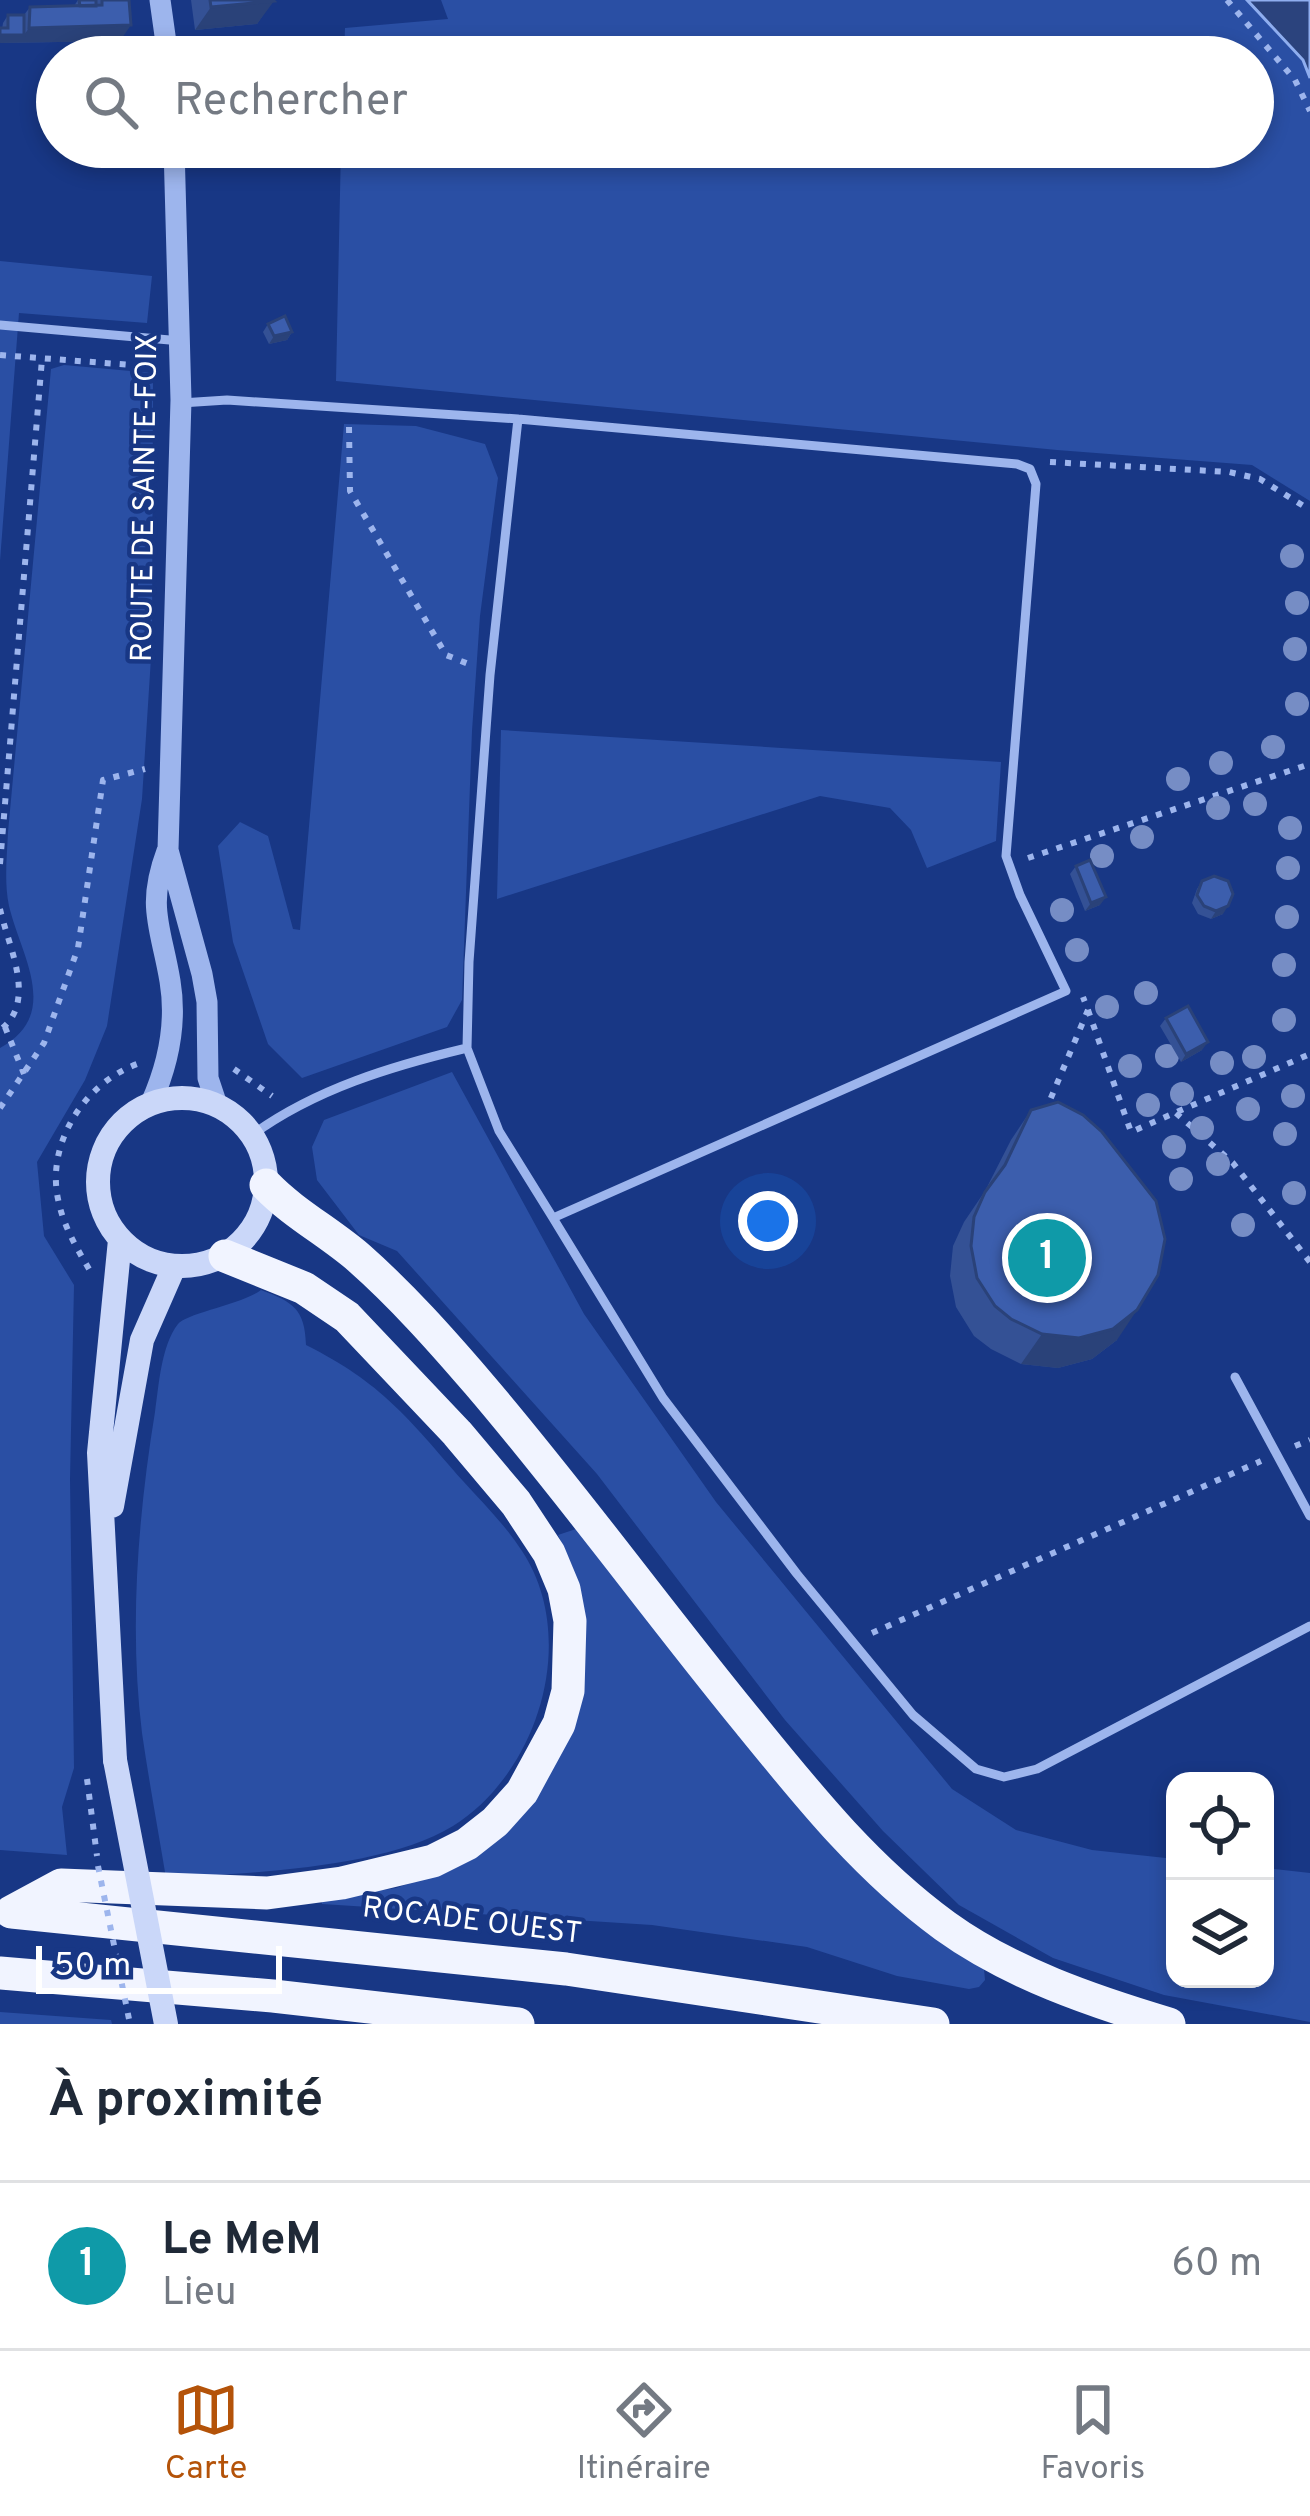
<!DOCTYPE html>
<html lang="fr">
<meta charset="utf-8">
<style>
body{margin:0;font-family:Overpass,sans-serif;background:#f6f6f7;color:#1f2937}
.controls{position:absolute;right:36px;bottom:36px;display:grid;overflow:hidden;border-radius:24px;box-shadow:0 6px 18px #0003}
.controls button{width:108px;height:108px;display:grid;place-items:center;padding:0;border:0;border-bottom:3px solid #e0e1e3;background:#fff;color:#1f2937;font:60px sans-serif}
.scale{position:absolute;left:36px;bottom:30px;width:246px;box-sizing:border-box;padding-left:12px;border:6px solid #fff;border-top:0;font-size:33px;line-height:42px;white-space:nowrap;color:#fff;-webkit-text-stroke:9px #183785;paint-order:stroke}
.you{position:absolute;left:768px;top:1221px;width:42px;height:42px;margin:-30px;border:9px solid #fff;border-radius:50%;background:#1a73e8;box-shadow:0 0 0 18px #1a73e833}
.badge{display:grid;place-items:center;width:78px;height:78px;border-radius:50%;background:#b45309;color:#fff;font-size:39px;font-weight:700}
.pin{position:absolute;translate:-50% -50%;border:6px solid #fff;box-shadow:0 3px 12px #0006}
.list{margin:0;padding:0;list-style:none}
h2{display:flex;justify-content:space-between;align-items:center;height:156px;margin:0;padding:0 48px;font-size:51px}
h2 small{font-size:39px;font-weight:400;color:#747a83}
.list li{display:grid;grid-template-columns:78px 1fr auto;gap:36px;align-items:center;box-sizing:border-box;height:168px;padding:0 48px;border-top:3px solid #e0e1e3}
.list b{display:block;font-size:45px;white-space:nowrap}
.list p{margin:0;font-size:39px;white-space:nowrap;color:#747a83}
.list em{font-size:39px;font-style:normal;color:#747a83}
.icon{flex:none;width:66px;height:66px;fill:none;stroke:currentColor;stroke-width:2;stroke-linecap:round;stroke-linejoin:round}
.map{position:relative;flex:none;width:1310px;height:2024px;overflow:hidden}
.search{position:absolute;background:#fff;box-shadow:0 6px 18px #0003;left:36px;right:36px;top:36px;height:132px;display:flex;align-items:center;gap:30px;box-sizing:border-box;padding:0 42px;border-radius:66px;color:#747a83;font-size:45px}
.sheet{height:324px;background:#fff}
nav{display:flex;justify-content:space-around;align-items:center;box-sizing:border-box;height:168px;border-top:3px solid #e0e1e3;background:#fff;font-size:33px;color:#747a83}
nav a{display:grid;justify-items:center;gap:6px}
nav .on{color:#b45309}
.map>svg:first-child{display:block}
</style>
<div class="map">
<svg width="1310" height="2024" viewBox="0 0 1310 2024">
<rect width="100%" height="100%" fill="#183785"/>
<path fill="#2a4fa4" d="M 441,0 L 1247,0 L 1304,60 L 1310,78 L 1310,501 L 1252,465 L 1057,450 L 336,381 L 341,147 L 1253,147 L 1253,57 L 344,57 L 345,28 L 448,19 Z
M 0,261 L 152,276 L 147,323 L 19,313 L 0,561 Z
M 64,365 L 153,373 L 152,642 L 142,799 L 107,1026 L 85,1080 L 37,1162 L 44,1236 L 74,1285 L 70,1479 L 74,1768 L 62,1807 L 67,1855 L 0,1850 L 0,1048 C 62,1014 21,956 9,906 C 4,882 7,856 8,832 L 51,369 Z
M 344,424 L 416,426 L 485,444 L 498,478 L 480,616 L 472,731 L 462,1000 L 447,1027 L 302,1078 L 268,1044 L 233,942 L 218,846 L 240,822 L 268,836 L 293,929 L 300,930 Z
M 501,730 L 1001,762 L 996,841 L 927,868 L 911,830 L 890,808 L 820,796 L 497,899 Z
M 452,1072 L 584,1314 L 716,1502 L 952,1789 L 1016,1830 L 1092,1850 L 1175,1859 L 1175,1979 L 1265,1979 L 1265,1868 L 1310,1873 L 1310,2022 L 1164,1995 L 1053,1958 L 959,1905 L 883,1831 L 785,1720 L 597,1474 L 397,1251 L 359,1235 L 317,1180 L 312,1147 L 324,1120 Z
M 261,1290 C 293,1302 305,1309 306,1345 C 382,1383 408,1418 463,1481 C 483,1503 506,1526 522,1551 C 580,1639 538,1773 453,1826 C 383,1869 247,1873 166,1878 C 158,1830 149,1781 142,1733 C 129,1628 138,1516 155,1412 C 159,1385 161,1346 178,1324 C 184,1314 242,1304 261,1290 Z
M 582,1527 L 984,1969 L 985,1980 L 979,1987 L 969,1989 L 897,1976 L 807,1947 L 652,1925 L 322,1904 L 321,1899 L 396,1888 L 444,1871 L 548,1776 L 573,1568 L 558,1535 Z
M 0,2012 L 111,2020 L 112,2024 L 0,2024 Z"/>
<path fill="#2b437d" stroke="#8faeef" stroke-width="3" d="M 1247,0 L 1310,0 L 1310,78 L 1303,60 Z"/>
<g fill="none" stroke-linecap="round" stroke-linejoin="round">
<path stroke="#9db5ed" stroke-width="6" stroke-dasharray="6 9" stroke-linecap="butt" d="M 1227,0 L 1295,80 L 1310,111
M 0,355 L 158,367
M 349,427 L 350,491 L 446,655 L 471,665
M 1050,462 L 1229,472 L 1260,479 L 1310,510
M 1028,858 L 1310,764
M 0,864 L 42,359
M 0,909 C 8,946 38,1002 0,1030
M 1088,1010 L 1131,1132 L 1310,1054
M 5,1027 L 24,1074
M 234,1069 L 272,1096
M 0,1108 L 44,1043 L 78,948 L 103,780 L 145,769
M 1045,1112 L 1088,1010 L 1083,997
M 1176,1113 L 1233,1163 L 1310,1262
M 89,1269 C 76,1247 63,1225 58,1199 C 46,1142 86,1081 140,1063
M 1295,1446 L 1310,1440
M 872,1633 L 1261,1461
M 87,1779 L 97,1856"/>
<path stroke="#9db5ed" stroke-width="9" d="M 0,325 L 181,341
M 181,403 L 227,400 L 518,419 L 1017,464 L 1030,469 L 1036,484 L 1006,856 L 1020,895 L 1066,991 L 553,1218 L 499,1131 L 467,1048 L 469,962 L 490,675 L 518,419
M 252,1135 C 315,1089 392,1066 467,1048
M 553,1218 L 663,1398 L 797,1574 L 913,1715 L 976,1769 L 1004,1777 L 1037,1769 L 1310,1626
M 1235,1377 L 1310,1516"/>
<path stroke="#9db5ed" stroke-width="21" d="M 160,0 L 168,57
M 174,147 L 181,400 L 168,850 L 202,974 L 207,1002 L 208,1078 L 217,1105
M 151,1103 C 168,1065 177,1023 170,981 C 161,927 146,907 167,851"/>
<path stroke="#cad7f9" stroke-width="24" d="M98 1182a84 84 0 1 1 168 0a84 84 0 1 1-168 0Z
M 112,1506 L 142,1340 L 174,1267
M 115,1760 L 99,1453 L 120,1240"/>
<path stroke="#f1f4ff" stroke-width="33" d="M 266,1185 C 294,1214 329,1232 359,1258 C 402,1296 441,1340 478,1383 C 573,1494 658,1612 750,1724 C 810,1798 867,1869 945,1926 C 1010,1973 1092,2001 1169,2024
M 11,1912 L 61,1885 L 267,1893 L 342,1883 L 433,1861 L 467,1844 L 495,1822 L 522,1792 L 559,1724 L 568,1691 L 570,1621 L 564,1589 L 549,1553 L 516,1503 L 457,1433 L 347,1317 L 304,1288 L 225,1256
M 12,1912 L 566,1969 L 933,2024
M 0,1973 L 273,1996 L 518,2024"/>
<path stroke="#9db5ed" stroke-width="6" stroke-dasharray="6 9" stroke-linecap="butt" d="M 98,1866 L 130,2024"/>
<path stroke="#cad7f9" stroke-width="24" d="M 115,1760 L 166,2024"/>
</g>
<g fill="#768dc5">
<circle cx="1292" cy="556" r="12"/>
<circle cx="1297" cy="603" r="12"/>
<circle cx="1295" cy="649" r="12"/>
<circle cx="1297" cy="704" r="12"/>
<circle cx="1273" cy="747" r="12"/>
<circle cx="1221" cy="763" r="12"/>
<circle cx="1178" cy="779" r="12"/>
<circle cx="1255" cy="804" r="12"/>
<circle cx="1218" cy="808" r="12"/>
<circle cx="1290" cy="828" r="12"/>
<circle cx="1142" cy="837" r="12"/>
<circle cx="1102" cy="856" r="12"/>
<circle cx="1288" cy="868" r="12"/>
<circle cx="1062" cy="910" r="12"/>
<circle cx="1287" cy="917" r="12"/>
<circle cx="1077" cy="950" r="12"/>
<circle cx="1284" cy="965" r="12"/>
<circle cx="1146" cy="993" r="12"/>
<circle cx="1107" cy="1007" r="12"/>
<circle cx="1284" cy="1020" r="12"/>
<circle cx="1167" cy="1056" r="12"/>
<circle cx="1254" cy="1057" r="12"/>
<circle cx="1222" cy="1063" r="12"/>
<circle cx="1130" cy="1066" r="12"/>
<circle cx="1182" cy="1094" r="12"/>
<circle cx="1293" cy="1096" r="12"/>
<circle cx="1148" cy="1105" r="12"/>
<circle cx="1248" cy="1109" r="12"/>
<circle cx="1202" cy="1128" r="12"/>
<circle cx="1285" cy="1134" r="12"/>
<circle cx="1174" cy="1147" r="12"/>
<circle cx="1218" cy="1164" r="12"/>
<circle cx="1181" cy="1179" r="12"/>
<circle cx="1294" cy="1193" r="12"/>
<circle cx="1243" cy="1225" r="12"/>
</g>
<path fill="#345195" d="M 78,0 L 129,0 L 120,41 L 0,43 L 3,23 L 8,15 L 24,15 L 30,7 L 74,6 Z
M 191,0 L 273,0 L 257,24 L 195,30 Z
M 268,324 L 292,332 L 287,340 L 269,344 L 263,332 Z
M 1076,866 L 1100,905 L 1085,911 L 1070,874 Z
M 1202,881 L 1223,914 L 1211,919 L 1198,914 L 1192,903 L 1197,889 Z
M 1166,1018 L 1202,1050 L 1181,1062 L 1160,1026 Z
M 1031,1110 L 1117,1340 L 1092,1359 L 1058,1368 L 1021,1364 L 991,1349 L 974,1336 L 956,1307 L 950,1276 L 953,1246 L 964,1222 L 985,1191 L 1011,1140 Z"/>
<path fill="#2a4279" d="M 274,1 L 257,24 L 195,30 L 211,7 Z
M 131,25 L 120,41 L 0,43 L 0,35 L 24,35 L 29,28 Z
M 292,332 L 287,340 L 269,344 L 274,336 Z
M 1106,897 L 1100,905 L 1085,911 L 1091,903 Z
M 1228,906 L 1223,914 L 1211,919 L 1216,911 Z
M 1208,1042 L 1202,1050 L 1181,1062 L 1186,1054 Z
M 1137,1310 L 1117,1340 L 1092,1359 L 1058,1368 L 1021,1364 L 1042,1334 Z"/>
<path fill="#3c5ead" stroke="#2a4279" stroke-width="3" d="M 79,0 L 96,0 L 96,6 L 80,6 Z
M 102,0 L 129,0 L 131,25 L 29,28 L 30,7 L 102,5 Z
M 210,0 L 273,0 L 274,1 L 211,7 Z
M 8,15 L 24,15 L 24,35 L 0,35 L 0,28 L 8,28 Z
M 285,316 L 292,332 L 274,336 L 268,324 Z
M 1090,860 L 1106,897 L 1091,903 L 1076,866 Z
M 1214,876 L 1228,881 L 1233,894 L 1228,906 L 1216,911 L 1204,906 L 1197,895 L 1202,881 Z
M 1188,1006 L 1208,1042 L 1186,1054 L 1166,1018 Z
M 1058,1102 L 1083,1115 L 1102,1132 L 1156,1201 L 1165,1239 L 1158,1275 L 1137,1310 L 1113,1329 L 1079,1338 L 1042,1334 L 1011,1319 L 995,1306 L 977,1278 L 971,1246 L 974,1217 L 985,1192 L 1005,1165 L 1031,1110 Z"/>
<g text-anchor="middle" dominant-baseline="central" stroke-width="9" stroke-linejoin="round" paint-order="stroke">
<g font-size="30" fill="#fff" stroke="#183785">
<text transform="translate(146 498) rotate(-89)">ROUTE DE SAINTE-FOIX</text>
<text transform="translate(472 1922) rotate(7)">ROCADE OUEST</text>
</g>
</g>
</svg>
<div class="controls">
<button><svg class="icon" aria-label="locate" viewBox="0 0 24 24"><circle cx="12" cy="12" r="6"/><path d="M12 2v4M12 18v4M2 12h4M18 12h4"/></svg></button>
<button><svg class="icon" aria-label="layers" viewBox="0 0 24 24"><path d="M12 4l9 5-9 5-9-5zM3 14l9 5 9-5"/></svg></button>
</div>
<div class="scale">50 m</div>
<div class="you"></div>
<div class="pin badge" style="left:1047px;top:1258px;background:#0f9aa8">1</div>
<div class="search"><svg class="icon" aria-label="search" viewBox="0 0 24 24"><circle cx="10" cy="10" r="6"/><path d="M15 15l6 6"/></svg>Rechercher</div>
</div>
<section class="sheet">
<h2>À proximité<small></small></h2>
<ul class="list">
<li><span class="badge" style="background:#0f9aa8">1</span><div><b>Le MeM</b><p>Lieu</p></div><em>60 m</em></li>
</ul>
</section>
<nav>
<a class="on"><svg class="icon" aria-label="map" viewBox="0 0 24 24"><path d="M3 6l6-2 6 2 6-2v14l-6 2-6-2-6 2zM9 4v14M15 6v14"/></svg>Carte</a>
<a><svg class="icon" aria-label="directions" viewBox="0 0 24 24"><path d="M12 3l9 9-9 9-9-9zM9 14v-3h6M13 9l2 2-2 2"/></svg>Itinéraire</a>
<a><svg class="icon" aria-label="saved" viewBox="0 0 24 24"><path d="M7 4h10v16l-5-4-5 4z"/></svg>Favoris</a>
</nav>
